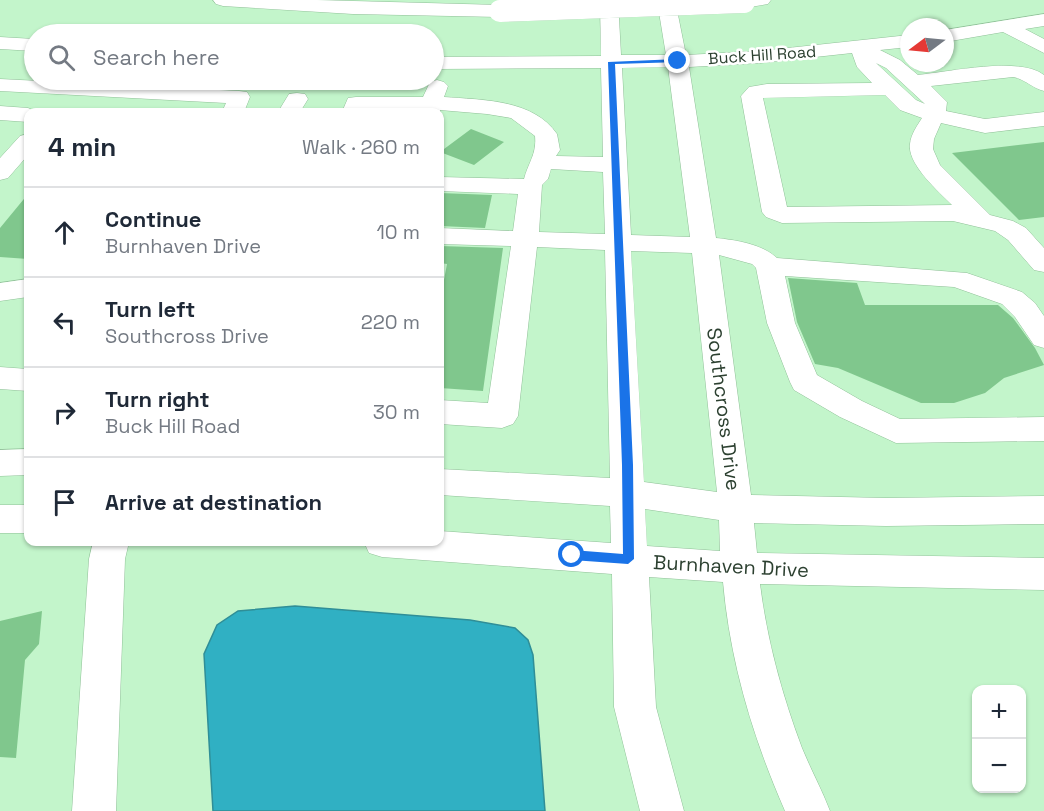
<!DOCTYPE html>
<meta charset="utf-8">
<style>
body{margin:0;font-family:"Space Grotesk",sans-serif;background:#f2f2f3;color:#1f2937}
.controls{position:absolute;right:18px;bottom:18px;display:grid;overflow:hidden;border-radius:12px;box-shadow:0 2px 4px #0004}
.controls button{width:54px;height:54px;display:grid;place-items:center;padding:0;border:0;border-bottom:2px solid #e0e1e3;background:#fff;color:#1f2937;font:30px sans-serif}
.compass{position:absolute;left:900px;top:18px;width:54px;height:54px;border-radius:50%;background:#fff;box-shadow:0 2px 4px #0004;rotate:254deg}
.stop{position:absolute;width:18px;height:18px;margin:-14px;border:4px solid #1a73e8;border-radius:50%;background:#fff}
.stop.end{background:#1a73e8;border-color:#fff;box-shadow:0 2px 6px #0008}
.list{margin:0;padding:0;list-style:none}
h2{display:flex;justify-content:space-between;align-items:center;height:78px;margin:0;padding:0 24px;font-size:26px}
h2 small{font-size:20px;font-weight:400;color:#747a83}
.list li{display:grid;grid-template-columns:39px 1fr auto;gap:18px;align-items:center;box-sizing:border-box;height:90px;padding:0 24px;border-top:2px solid #e0e1e3}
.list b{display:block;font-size:22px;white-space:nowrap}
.list p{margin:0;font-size:20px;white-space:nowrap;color:#747a83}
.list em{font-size:20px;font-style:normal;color:#747a83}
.icon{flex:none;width:33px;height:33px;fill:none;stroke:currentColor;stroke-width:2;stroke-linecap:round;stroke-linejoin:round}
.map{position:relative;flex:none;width:1044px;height:811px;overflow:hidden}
.search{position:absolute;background:#fff;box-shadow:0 2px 4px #0004;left:24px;top:24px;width:420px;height:66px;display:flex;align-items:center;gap:15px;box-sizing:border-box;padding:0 21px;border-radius:33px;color:#747a83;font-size:22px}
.panel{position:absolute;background:#fff;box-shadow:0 2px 4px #0004;left:24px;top:108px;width:420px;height:438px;border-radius:12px}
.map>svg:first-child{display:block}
</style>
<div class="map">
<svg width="1044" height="811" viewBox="0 0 1044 811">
<rect width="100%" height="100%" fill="#c3f5cb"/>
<path fill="#30b0c3" stroke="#2f8e97" stroke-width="1.5" d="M 295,606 L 470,620 L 515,628 L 528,640 L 533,655 L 545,811 L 213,811 L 204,654 L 217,625 L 238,611 Z"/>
<path fill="#80c78d" d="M 471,129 L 504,142 L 474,165 L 440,152 Z
M 1044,142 L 1044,217 L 1019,220 L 952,153 Z
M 440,193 L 492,195 L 485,228 L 440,226 Z
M 28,194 L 28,259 L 0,257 L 0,228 Z
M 440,246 L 503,248 L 483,391 L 440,388 L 440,301 L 447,264 L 440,263 Z
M 788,278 L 857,283 L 865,305 L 998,305 L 1013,318 L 1035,348 L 1044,365 L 1004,378 L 985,393 L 954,403 L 921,403 L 838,368 L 815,364 L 797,322 Z
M 42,611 L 39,644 L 25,660 L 16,758 L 0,757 L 0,621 Z"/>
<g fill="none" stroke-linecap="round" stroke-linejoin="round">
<g stroke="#90c098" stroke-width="1">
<path id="minor" d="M 600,0 L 618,0 L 621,55 L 666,55 L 657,0 L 675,0 L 686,55 L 760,51 L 909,35 L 909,47 L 880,50 L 900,60 L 918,75 C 949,72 1020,56 1044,75 L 1044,91 C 1032,88 1025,79 1013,77 L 931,86 L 947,102 L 946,111 L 985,119 L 1044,112 L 1044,126 L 985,133 L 941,123 L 934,139 L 933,149 L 940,165 L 990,215 L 1013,221 L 1026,228 L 1044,248 L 1044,272 L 1034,270 L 1008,240 L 995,231 L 953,221 L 782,223 L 766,217 L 762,212 L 741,96 L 749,87 L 767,84 L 872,83 L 857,67 L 852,53 L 760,63 L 689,67 L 716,238 C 736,240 762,244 777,258 L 967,273 L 1022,292 L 1035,303 L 1044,316 L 1044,348 L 1034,345 L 1015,317 L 1002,304 L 954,287 L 785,276 L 795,323 L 817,375 L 862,401 L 900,419 L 1044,417 L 1044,441 L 896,443 L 840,417 L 794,390 L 790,382 L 767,323 L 756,268 L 752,264 L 719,255 L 751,495 L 886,498 L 1044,496 L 1044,524 L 886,526 L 754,523 L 757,553 L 1044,558 L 1044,590 L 760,584 C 767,640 782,695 802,748 C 811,770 822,790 830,811 L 785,811 C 753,738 730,662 723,582 L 649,577 L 656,707 L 684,811 L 640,811 L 614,707 L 612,574 L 382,557 L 369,553 L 364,542 L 440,542 L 440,531 L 611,543 L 610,506 L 440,495 L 440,469 L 610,478 L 605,250 L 537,247 L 518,416 L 513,424 L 502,428 L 440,424 L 440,400 L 488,403 L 511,246 L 440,244 L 440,228 L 513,231 L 518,194 L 440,191 L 440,177 L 524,179 C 528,163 537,154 535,136 L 511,118 L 487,114 L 440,110 L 440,113 L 418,112 L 419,109 L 342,112 L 348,98 L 356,97 L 423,97 L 430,82 L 437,80 L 444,82 L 448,86 L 444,97 C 482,100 533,99 557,134 L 560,150 L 556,156 L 603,157 L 601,68 L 434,69 L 434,57 L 601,56 ZM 876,63 L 886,68 L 925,104 L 916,100 ZM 668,67 L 690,237 L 631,235 L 622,68 ZM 885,95 L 900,110 L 922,118 C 917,126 911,134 910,144 C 907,164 939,192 952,205 L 787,207 L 763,98 ZM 551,169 L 603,172 L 605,234 L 539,232 L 542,185 L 548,179 ZM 631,251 L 692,253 L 717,492 L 644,482 ZM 645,509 L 719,520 L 720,551 L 647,546 Z
M 1044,14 L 1044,26 L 1025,29 L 1044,39 L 1044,53 L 1003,32 L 945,42 L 945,30 Z
M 0,37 L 34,39 L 34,51 L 0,49 Z
M 0,79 L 239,91 L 247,92 L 250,97 L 244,112 L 222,112 L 226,103 L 0,91 Z
M 297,93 L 305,94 L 308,99 L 300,112 L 278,112 L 289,94 Z
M 0,106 L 28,108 L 37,112 L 28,112 L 28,122 L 0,120 Z
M 28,134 L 28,155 L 8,178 L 0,180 L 0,158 L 20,136 Z
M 28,279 L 28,297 L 0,301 L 0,283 Z
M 0,367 L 28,369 L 28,391 L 0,389 Z
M 28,449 L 28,475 L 0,476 L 0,450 Z
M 0,505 L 28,505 L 28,533 L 0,533 Z
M 93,542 L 129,542 L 125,559 L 116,811 L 72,811 L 89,559 Z"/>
</g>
<g stroke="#90c098" stroke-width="1">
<path id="highway" d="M 213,0 L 317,0 L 500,5 L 507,7 L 510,11 L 507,15 L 500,17 L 353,14 L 223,6 L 216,4 Z
M 736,0 L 771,0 L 768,4 L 744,8 L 737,6 L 734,2 Z"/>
</g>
<use href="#minor" fill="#fff" fill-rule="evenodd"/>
<use href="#highway" fill="#fff" fill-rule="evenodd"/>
<g stroke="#90c098" stroke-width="22" stroke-linecap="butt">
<path id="highway-bridge" d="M 500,11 L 744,2"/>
</g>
<use href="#highway-bridge" stroke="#fff" stroke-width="22"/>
</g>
<path fill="#1a73e8" d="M 678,59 L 681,62 L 615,64 L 633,465 L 634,559 L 628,564 L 572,560 L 566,555 L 572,550 L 623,554 L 622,465 L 608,62 Z"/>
<g text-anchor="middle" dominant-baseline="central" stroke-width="5" stroke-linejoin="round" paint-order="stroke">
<g font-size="16" fill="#2c4030" stroke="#fff">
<text transform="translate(762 55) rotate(-4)">Buck Hill Road</text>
</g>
<g font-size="20" fill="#2c4030" stroke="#fff">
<text transform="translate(724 409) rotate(83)">Southcross Drive</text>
<text transform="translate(731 566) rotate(3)">Burnhaven Drive</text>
</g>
</g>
</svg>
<div class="controls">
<button>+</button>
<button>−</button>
</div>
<svg class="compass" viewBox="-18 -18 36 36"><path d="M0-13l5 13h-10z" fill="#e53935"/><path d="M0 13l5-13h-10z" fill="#747a83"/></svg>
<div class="stop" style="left:572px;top:555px"></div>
<div class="stop end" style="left:678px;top:61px"></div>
<div class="search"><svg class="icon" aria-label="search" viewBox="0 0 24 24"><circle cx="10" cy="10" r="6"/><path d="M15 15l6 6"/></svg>Search here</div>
<section class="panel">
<h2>4 min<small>Walk · 260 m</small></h2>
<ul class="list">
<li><svg class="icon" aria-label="ahead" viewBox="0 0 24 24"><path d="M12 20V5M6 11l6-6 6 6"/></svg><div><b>Continue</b><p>Burnhaven Drive</p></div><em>10 m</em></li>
<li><svg class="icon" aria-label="left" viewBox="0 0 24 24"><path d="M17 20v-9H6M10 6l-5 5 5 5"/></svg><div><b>Turn left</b><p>Southcross Drive</p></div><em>220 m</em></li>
<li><svg class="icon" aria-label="right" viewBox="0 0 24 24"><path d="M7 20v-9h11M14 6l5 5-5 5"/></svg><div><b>Turn right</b><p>Buck Hill Road</p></div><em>30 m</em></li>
<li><svg class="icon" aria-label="arrive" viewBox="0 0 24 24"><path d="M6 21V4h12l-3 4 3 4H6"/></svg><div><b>Arrive at destination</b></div></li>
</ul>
</section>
</div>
